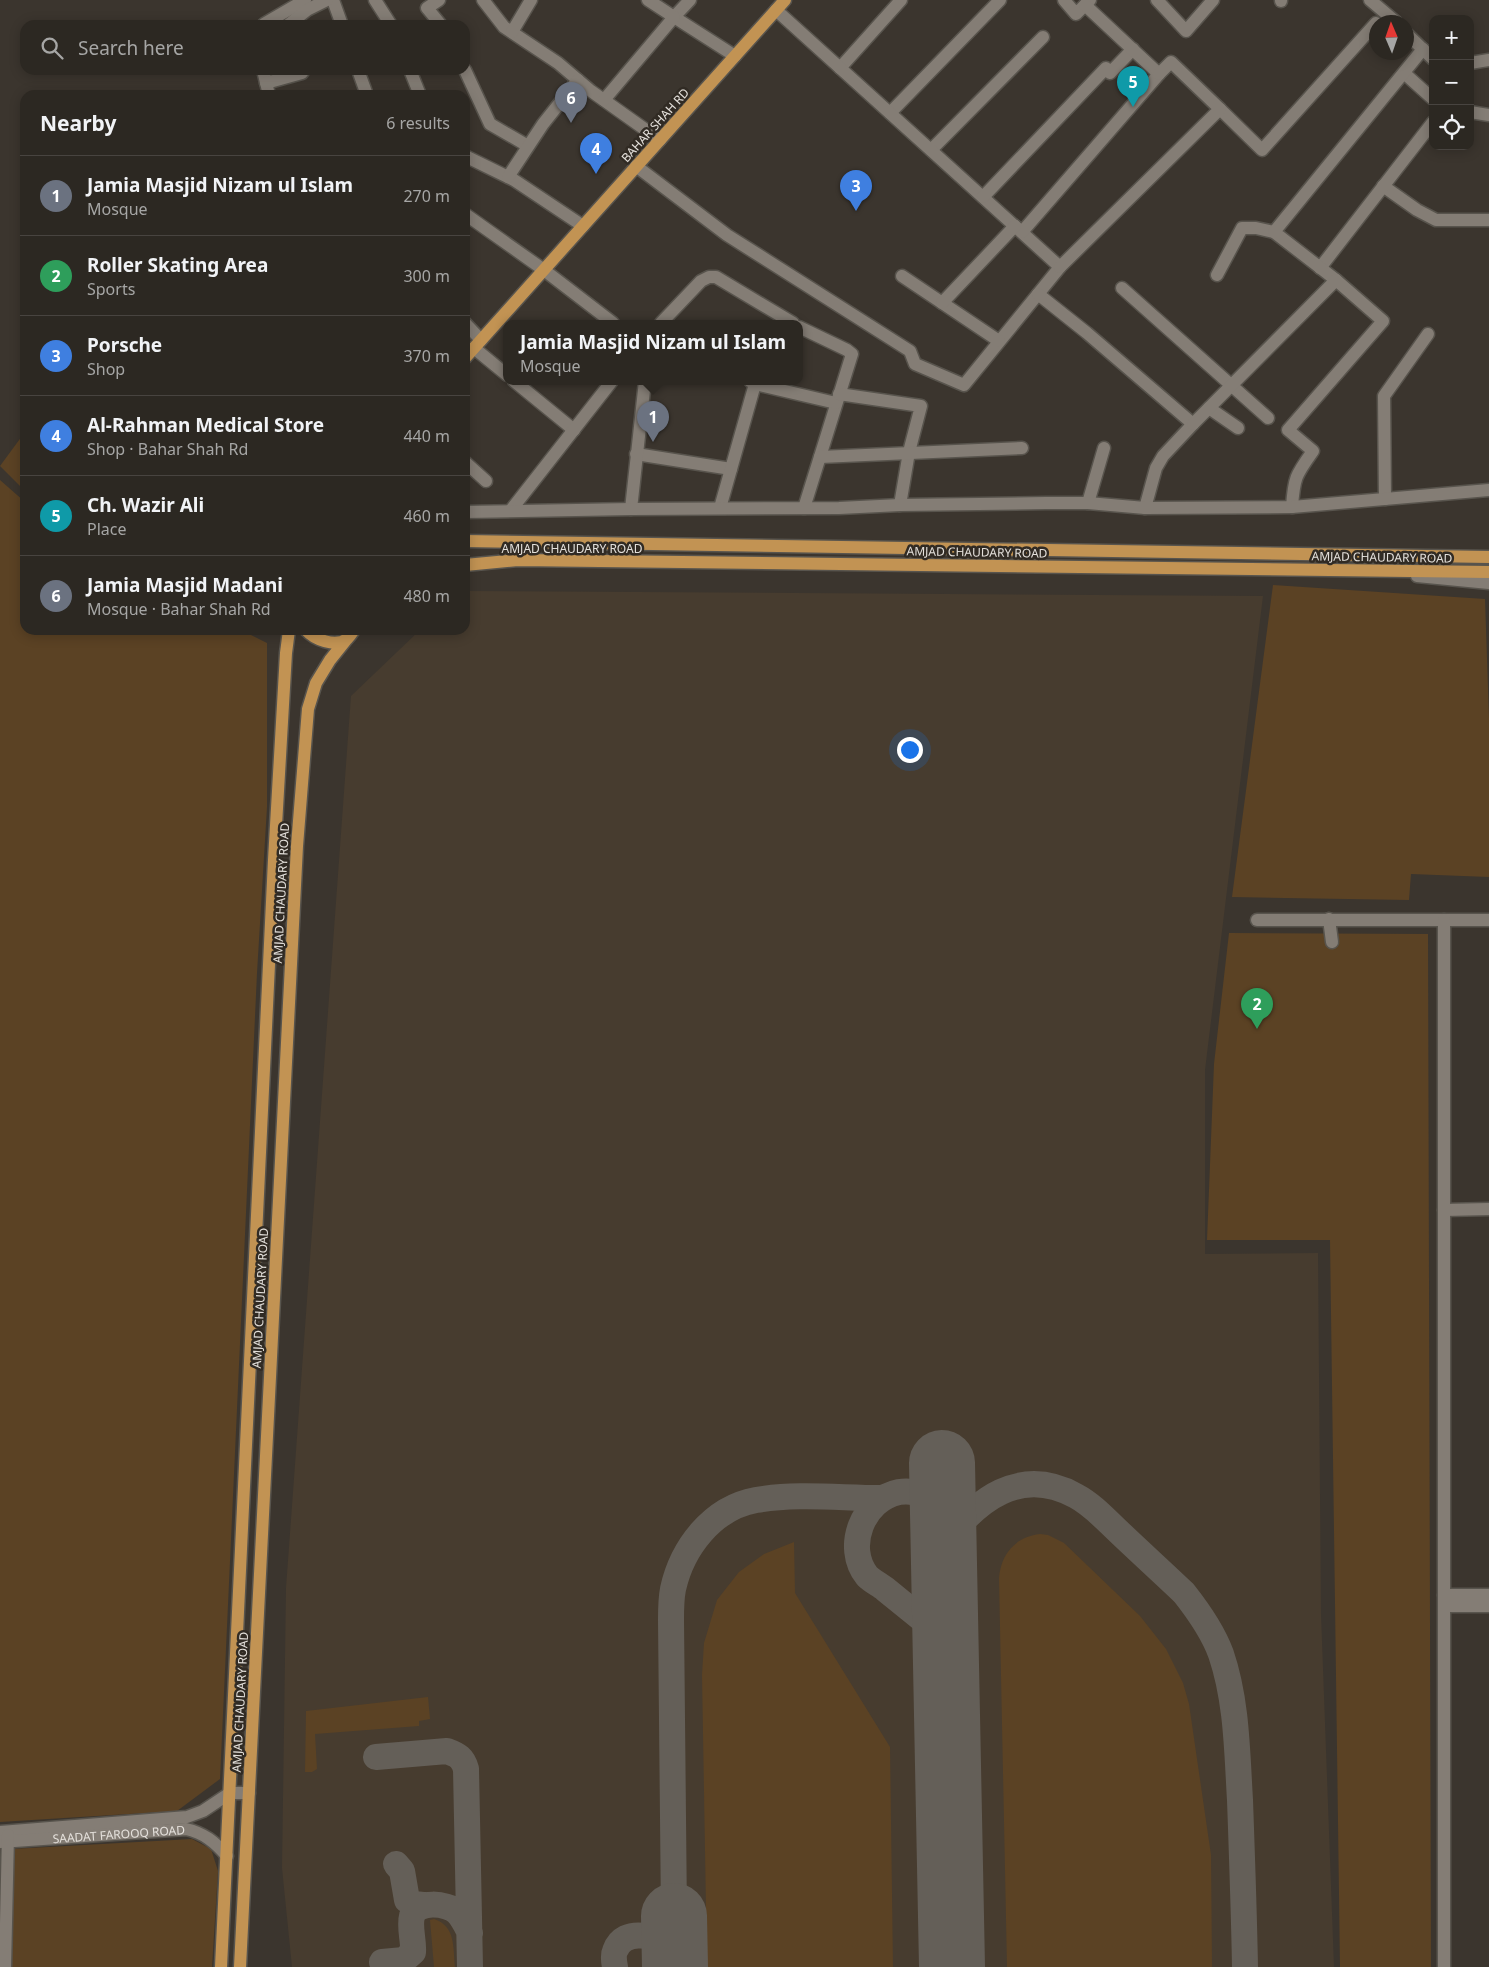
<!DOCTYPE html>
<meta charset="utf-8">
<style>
body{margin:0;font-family:"Noto Sans",sans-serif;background:#34302a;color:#f1f3f6}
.controls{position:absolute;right:15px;top:15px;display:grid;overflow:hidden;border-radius:10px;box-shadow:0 2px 12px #0003}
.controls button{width:45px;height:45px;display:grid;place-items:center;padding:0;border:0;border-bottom:1px solid #484440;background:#2c2822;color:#f1f3f6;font:25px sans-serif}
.compass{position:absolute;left:1369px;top:15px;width:45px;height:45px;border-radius:50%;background:#2c2822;box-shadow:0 2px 12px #0003;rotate:358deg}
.you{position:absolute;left:909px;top:749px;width:18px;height:18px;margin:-12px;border:4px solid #fff;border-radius:50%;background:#1a73e8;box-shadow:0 0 0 8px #1a73e833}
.badge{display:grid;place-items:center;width:32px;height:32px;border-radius:50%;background:#7bbef8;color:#fff;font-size:16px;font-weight:700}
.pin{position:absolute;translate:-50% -41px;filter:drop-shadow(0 1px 2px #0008)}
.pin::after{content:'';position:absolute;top:26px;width:18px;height:15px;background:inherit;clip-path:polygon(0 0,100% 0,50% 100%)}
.popup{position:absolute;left:503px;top:320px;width:300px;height:65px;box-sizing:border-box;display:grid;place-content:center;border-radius:10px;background:#2c2822;filter:drop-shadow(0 1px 4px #0005);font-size:16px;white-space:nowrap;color:#a6a6a5}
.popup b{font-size:19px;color:#f1f3f6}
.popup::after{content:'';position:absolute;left:50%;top:100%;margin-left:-10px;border:10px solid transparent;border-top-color:#2c2822}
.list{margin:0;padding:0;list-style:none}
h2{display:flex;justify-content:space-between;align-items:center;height:65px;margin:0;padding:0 20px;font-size:21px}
h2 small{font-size:16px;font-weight:400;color:#a6a6a5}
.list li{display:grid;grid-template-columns:32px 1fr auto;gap:15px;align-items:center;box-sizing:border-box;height:80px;padding:0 20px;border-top:1px solid #484440}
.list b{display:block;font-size:19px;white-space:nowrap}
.list p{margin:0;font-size:16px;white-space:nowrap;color:#a6a6a5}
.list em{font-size:16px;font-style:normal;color:#a6a6a5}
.icon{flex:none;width:28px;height:28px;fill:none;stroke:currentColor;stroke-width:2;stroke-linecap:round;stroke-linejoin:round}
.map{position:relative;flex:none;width:1489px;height:1967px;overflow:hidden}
.search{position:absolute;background:#2c2822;box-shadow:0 2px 12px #0003;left:20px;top:20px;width:450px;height:55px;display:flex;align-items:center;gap:12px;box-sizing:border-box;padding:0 18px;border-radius:15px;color:#a6a6a5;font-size:19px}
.panel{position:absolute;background:#2c2822;box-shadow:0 2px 12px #0003;left:20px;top:90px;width:450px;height:545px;border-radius:15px}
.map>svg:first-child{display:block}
</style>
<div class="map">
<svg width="1489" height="1967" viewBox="0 0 1489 1967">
<rect width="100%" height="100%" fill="#3b352e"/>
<path fill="#473c2f" d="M 465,591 L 1263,596 L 1205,1070 L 1205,1254 L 1318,1253 L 1321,1614 L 1334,1967 L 292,1967 L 282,1868 L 286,1588 L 351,696 L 420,630 L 465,630 Z"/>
<path fill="#5b4224" d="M 25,432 L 25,491 L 0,466 Z
M 0,480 L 25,502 L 25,630 L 241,630 L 267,643 L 267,807 L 257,973 L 220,1779 L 177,1811 L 0,1822 Z
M 1273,585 L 1485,599 L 1489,718 L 1489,877 L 1411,874 L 1409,900 L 1232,897 Z
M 1229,933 L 1428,934 L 1431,1967 L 1340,1967 L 1330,1240 L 1207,1240 L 1214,1064 Z
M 1040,1534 L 1048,1535 L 1064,1543 L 1140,1616 L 1166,1649 L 1183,1683 L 1189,1704 L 1211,1855 L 1212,1967 L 1007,1967 L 999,1578 C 1001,1554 1015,1537 1040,1534 Z
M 794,1542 L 795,1593 L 890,1747 L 893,1967 L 707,1967 L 702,1675 L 704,1643 L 717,1600 L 739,1572 L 764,1554 Z
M 428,1697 L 430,1719 L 419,1721 L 419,1726 L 315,1734 L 317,1769 L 312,1772 L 305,1772 L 306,1711 Z
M 192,1839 L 211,1849 L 218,1871 L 212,1967 L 11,1967 L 12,1849 Z
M 434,1919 C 456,1926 453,1948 455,1967 L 434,1967 L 430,1920 Z"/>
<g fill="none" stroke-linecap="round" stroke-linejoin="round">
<path stroke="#645f58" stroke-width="26" d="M 944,1544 C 976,1500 1020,1465 1076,1496 C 1093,1505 1106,1520 1120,1533 C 1141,1553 1163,1573 1184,1593 C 1199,1612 1213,1632 1221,1654 C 1237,1701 1237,1752 1240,1800 C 1242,1856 1244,1911 1245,1967
M 944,1544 C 938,1528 933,1504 918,1494 C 912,1491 905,1491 899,1492 C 863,1499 844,1547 867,1576 C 872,1581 880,1585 885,1589 C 901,1602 917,1615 933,1628 L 942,1637 L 946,1650
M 376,1757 L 447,1751 C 458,1755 463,1758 466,1769 L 470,1967
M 396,1864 L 402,1871 L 407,1900 L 414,1904 L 423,1905
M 674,1916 L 671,1620 C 671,1610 671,1599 673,1589 C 682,1548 712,1508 756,1500 C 797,1493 840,1498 881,1498
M 382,1962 L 404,1960 L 413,1952 C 414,1941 409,1927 412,1916 C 417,1900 447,1903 457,1912 C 463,1918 466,1925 470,1933
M 615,1967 C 614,1962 613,1955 615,1951 C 624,1925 659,1937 675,1948 L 679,1967"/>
<path stroke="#645f58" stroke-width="66" d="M 942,1463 L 952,1967
M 674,1916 L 675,1967"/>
<g stroke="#58544d" stroke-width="15">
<g id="minor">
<path d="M 333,0 L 342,25"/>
<path d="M 375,0 L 391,25"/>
<path d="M 439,0 L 427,8 L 441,25"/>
<path d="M 483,0 L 504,27 L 558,63 L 591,91 L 660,140"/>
<path d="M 690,0 L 674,17 L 735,56"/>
<path d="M 1064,0 L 1076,14 L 1090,0"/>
<path d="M 1157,0 L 1186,31 L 1213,0"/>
<path d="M 1370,0 L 1396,22"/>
<path d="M 1281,1 L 1281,0"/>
<path d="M 264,24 L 305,0"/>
<path d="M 288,25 L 307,10 L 327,0"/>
<path d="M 512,32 L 531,0"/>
<path d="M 1406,33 L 1433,59"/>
<path d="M 1470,63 L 1489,60"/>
<path d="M 840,68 L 901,0"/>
<path d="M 263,70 L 269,95"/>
<path d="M 358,70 L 367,95"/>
<path d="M 410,70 L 420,95"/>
<path d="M 465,70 L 490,124 L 528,146"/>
<path d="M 1404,73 L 1433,99"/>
<path d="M 266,83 L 302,73 L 304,70"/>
<path d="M 604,100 L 674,17 L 648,0"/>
<path d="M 1220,109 L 1262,150 L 1376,23"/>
<path d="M 1470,112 L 1489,115"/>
<path d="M 890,113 L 1000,0"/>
<path d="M 931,150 L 1043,37"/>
<path d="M 465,156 L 514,180 L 583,226"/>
<path d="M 636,166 L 727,235 L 910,351 L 915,364 L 964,385 L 1060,267 L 776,10"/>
<path d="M 508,177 L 543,124 L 578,80"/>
<path d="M 1383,186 L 1417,210 L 1436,220 L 1489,220"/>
<path d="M 983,197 L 1106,68 L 1110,73 L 1133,49"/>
<path d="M 465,214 L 544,270 L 613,323"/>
<path d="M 1022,232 L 1159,74 L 1085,5"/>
<path d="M 1060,267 L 1220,109 L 1171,62 L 1159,74"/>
<path d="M 1320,268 L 1433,122"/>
<path d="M 1217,275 L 1242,228 L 1256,228 L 1274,232"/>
<path d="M 902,276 L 999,341"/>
<path d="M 1336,280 L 1274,232 L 1423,49"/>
<path d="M 1122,288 L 1268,418"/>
<path d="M 1038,294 L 1087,333 L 1193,424 L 1163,456 L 1156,468 L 1145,508"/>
<path d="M 942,303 L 1015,226"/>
<path d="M 465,323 L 481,340"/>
<path d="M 661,323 L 701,281 L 709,277 L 716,277 L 793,323"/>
<path d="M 799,327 L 847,350 L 852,354 L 804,508"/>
<path d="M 474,348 L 507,375"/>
<path d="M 514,381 L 574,430"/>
<path d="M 750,381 L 755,384 L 836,403"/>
<path d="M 839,394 L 921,406 L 909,452 L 900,505"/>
<path d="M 1209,408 L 1238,428"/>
<path d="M 1193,424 L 1336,280 L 1383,321 L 1288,430 L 1313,451 C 1296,475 1294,477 1292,507"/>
<path d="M 636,454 L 731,469"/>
<path d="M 820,457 L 1022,448"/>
<path d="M 465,462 L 486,481"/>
<path d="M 1385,499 L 1384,396 L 1428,334"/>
<path d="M 1088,503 L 1104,448"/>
<path d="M 720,508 L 755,384"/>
<path d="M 631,509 L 645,381"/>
<path d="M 511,510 L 612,381"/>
<path d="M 465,512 L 631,509 L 839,508 L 900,505 L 1046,503 L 1088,503 L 1145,508 L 1292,507 L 1489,490"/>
<path d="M 1417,576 L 1489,583"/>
<path d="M 1329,919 L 1332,942"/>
<path d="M 1257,920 L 1489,920"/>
<path d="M 1444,1210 L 1489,1209"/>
<path d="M 1444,1595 L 1489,1595"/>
<path d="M 1445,1606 L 1489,1606"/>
<path d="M 0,1832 L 187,1817 L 203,1811 L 230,1793 L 249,1793"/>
<path id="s1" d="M 0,1842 L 186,1829 C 204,1833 215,1842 227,1856"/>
<path d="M 5,1967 L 8,1835"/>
<path d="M 1444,1967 L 1444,920"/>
</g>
</g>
<g stroke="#58544d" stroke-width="15">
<path id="major" d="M 465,358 L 785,0
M 465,541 L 1489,557
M 465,565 L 518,560 L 1489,572
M 306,630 C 314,639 335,648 347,639 C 349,637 352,633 354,630
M 221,1967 L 274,860 L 286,653 L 289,630
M 240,1967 L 297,846 L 308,709 L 316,683 L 330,660 L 346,640"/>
</g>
<use href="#minor" stroke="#847d75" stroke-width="12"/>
<use href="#major" stroke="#c29353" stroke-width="12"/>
</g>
<g text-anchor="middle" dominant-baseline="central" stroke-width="5" stroke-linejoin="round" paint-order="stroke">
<g font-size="12" fill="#e4e0db" stroke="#312b24">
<text transform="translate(655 125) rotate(-48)">BAHAR SHAH RD</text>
<text x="572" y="548">AMJAD CHAUDARY ROAD</text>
<text transform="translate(977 552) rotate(1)">AMJAD CHAUDARY ROAD</text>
<text transform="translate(1382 557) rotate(1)">AMJAD CHAUDARY ROAD</text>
<text transform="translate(281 893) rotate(-87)">AMJAD CHAUDARY ROAD</text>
<text transform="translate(260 1298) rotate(-87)">AMJAD CHAUDARY ROAD</text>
<text transform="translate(240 1702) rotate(-87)">AMJAD CHAUDARY ROAD</text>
<text stroke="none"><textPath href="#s1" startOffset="119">SAADAT FAROOQ ROAD</textPath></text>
</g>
</g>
</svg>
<div class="controls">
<button>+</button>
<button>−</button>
<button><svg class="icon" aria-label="locate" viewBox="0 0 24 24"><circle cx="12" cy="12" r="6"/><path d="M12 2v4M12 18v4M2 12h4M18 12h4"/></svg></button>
</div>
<svg class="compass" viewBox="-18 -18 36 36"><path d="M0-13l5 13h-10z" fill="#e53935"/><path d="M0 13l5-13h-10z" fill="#a6a6a5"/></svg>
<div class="you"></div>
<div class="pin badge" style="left:653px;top:442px;background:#6b7280">1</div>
<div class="popup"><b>Jamia Masjid Nizam ul Islam</b>Mosque</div>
<div class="pin badge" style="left:1257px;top:1029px;background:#2e9e5b">2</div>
<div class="pin badge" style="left:856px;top:211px;background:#3f7fe0">3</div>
<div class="pin badge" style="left:596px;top:174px;background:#3f7fe0">4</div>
<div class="pin badge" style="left:1133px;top:107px;background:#0f9aa8">5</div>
<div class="pin badge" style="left:571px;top:123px;background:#6b7280">6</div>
<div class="search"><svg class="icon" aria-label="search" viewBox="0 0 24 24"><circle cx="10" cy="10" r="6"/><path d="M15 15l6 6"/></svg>Search here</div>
<section class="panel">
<h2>Nearby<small>6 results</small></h2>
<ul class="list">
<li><span class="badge" style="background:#6b7280">1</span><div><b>Jamia Masjid Nizam ul Islam</b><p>Mosque</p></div><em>270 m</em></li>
<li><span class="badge" style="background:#2e9e5b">2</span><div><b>Roller Skating Area</b><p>Sports</p></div><em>300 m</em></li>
<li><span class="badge" style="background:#3f7fe0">3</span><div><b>Porsche</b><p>Shop</p></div><em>370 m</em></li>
<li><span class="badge" style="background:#3f7fe0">4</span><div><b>Al-Rahman Medical Store</b><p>Shop · Bahar Shah Rd</p></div><em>440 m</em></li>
<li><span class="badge" style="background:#0f9aa8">5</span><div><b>Ch. Wazir Ali</b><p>Place</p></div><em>460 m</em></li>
<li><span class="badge" style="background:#6b7280">6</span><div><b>Jamia Masjid Madani</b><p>Mosque · Bahar Shah Rd</p></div><em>480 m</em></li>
</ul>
</section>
</div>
